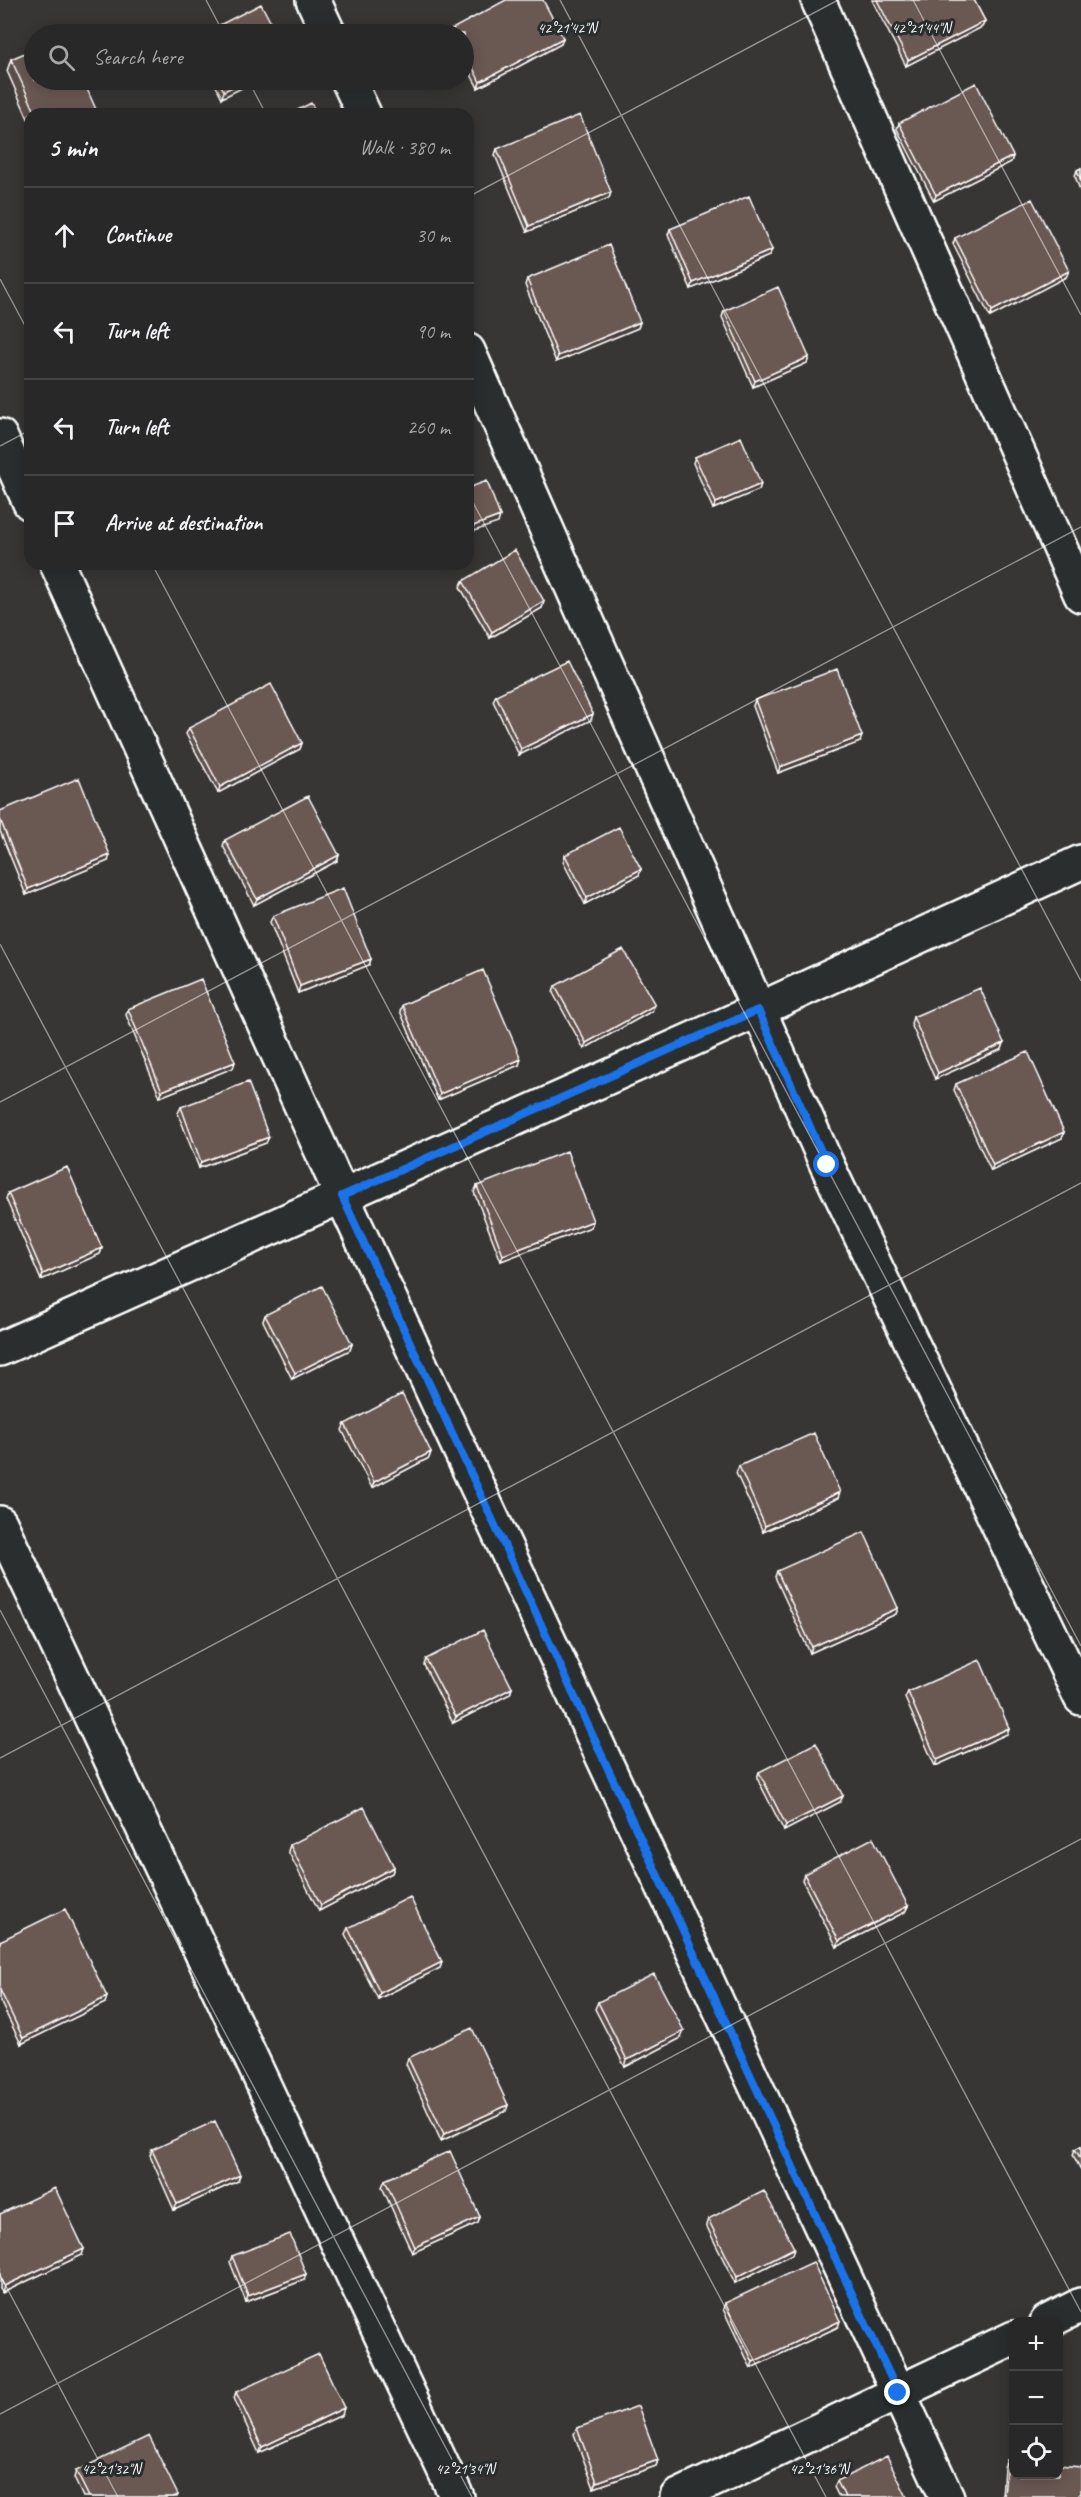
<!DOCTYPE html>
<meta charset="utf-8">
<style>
body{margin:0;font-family:Caveat,sans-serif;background:#353434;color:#f1f3f6}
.controls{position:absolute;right:18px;bottom:18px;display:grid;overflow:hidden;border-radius:12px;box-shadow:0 3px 15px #0003}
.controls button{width:54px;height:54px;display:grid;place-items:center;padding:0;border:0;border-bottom:2px solid #454445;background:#292828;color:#f1f3f6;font:30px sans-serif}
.stop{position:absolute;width:18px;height:18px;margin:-14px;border:4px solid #1a73e8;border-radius:50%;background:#fff}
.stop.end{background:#1a73e8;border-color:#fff;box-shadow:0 2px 6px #0008}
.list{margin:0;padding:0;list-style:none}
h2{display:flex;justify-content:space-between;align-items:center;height:78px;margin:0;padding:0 24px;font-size:26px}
h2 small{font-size:20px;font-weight:400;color:#a5a6a8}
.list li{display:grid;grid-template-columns:39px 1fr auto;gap:18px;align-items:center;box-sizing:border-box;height:96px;padding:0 24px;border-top:2px solid #454445}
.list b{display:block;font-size:22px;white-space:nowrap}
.list em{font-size:20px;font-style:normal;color:#a5a6a8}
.icon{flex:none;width:33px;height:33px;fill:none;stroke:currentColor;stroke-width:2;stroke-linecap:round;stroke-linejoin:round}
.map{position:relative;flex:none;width:1081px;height:2497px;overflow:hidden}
.search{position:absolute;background:#292828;box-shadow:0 3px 15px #0003;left:24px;top:24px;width:450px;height:66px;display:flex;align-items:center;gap:15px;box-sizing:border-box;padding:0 21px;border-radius:33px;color:#a5a6a8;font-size:22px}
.panel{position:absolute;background:#292828;box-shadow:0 3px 15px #0003;left:24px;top:108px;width:450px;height:462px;border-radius:18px}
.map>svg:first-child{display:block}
</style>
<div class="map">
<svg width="1081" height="2497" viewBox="0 0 1081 2497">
<rect width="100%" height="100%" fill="#373635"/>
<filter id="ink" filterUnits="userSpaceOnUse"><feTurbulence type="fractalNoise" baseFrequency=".0167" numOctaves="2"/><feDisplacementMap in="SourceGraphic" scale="12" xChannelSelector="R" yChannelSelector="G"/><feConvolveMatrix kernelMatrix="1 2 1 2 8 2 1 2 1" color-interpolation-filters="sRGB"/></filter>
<g filter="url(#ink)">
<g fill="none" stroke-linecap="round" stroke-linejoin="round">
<g stroke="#fff" stroke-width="38">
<path id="minor" d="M 313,0 L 329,34
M 818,0 L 1081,595
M 348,80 L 364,114
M 468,351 L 827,1165 L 1081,1698
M 0,436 L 30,503
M 57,564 L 342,1196 L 947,2497
M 0,1349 L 758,1010 L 1081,862
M 0,1523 L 457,2497
M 1047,2322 L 1081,2305
M 677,2497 L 1014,2338"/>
</g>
<use href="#minor" stroke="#2a2d2e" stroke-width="33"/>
</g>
<path fill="#5b4d47" stroke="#fff" stroke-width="1.5" d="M 872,0 L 974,0 L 985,21 L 982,27 L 906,66 Z
M 452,29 L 563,38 L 561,44 L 478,88 L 464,61 L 464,34 L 450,34 Z
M 11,59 L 98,114 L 30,114 L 30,123 L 7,71 Z
M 213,80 L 257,80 L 222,98 Z
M 899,123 L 1013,156 L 1011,162 L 934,201 L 897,129 Z
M 497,149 L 611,192 L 609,198 L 527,232 L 495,155 Z
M 1081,168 L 1081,193 L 1075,176 L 1077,170 Z
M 670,229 L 769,256 L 691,289 L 668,235 Z
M 955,238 L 1066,277 L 990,317 L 953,244 Z
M 527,279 L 640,322 L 638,328 L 556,362 L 525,285 Z
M 724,311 L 809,357 L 807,363 L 753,387 L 722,317 Z
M 695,457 L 759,490 L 713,509 L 693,463 Z
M 463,581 L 544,601 L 542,608 L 490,638 L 460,587 Z
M 496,695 L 591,720 L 519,755 L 493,701 Z
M 755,700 L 860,742 L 778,773 L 753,706 Z
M 189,728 L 302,743 L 300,749 L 218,793 L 186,734 Z
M 0,811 L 108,861 L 26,895 L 0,831 Z
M 225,840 L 339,855 L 337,861 L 254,905 L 223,846 Z
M 565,855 L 641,869 L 639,875 L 585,904 L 563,862 Z
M 273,916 L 371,959 L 369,965 L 298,993 L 270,922 Z
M 555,986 L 652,1011 L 584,1049 L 553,993 Z
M 402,1005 L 519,1065 L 438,1100 L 400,1011 Z
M 128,1009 L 233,1068 L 160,1097 L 126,1015 Z
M 913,1017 L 1004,1043 L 1002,1049 L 935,1079 L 911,1024 Z
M 956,1084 L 1064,1132 L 1062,1138 L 991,1171 L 954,1090 Z
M 181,1107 L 269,1137 L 266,1143 L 199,1168 L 178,1113 Z
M 477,1186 L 593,1221 L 591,1227 L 501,1261 L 474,1192 Z
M 8,1193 L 102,1248 L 100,1254 L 41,1280 L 6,1199 Z
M 265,1315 L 352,1344 L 350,1350 L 292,1379 L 263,1321 Z
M 345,1424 L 431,1452 L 429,1458 L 372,1488 L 342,1430 Z
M 739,1466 L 838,1498 L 763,1532 L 736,1473 Z
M 777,1571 L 898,1608 L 896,1614 L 810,1653 L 775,1577 Z
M 426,1659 L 512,1688 L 510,1694 L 453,1723 L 424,1665 Z
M 908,1692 L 1009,1728 L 1007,1734 L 935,1766 L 905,1698 Z
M 759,1772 L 843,1796 L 840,1802 L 784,1831 L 757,1778 Z
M 290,1845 L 394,1867 L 392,1873 L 319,1911 L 288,1851 Z
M 804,1874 L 908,1906 L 905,1912 L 837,1947 L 802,1880 Z
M 348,1928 L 442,1962 L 440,1968 L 378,1999 L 345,1934 Z
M 0,1941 L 105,2003 L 21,2044 L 0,2001 Z
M 598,2002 L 681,2038 L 625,2067 L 595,2009 Z
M 408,2058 L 508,2105 L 506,2111 L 441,2141 L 406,2064 Z
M 1081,2146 L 1081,2170 L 1073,2155 L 1075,2149 Z
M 152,2150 L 238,2181 L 174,2210 L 150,2156 Z
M 385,2180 L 480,2217 L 478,2223 L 412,2253 L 382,2187 Z
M 0,2214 L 82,2255 L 2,2293 L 0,2289 Z
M 708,2219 L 792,2254 L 735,2283 L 706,2225 Z
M 232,2256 L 304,2280 L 246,2302 L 230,2262 Z
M 725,2303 L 838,2327 L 751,2368 L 723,2309 Z
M 236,2392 L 342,2415 L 259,2453 L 234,2398 Z
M 577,2428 L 658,2460 L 656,2466 L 594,2488 L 574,2434 Z
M 1007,2460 L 1081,2497 L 1002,2497 L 1004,2467 Z
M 76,2471 L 178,2495 L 177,2497 L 83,2497 L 74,2478 Z
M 837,2481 L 907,2497 L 839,2497 L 834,2487 Z"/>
<path fill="#4a3e3a" stroke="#fff" stroke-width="1.5" d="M 985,21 L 982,27 L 906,66 L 908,60 Z
M 563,38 L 561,44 L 478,88 L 480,82 Z
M 247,80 L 257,80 L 222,98 L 224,91 Z
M 1013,156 L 1011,162 L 934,201 L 936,195 Z
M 611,192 L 609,198 L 527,232 L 529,226 Z
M 772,250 L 769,256 L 691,289 L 693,283 Z
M 1069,271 L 1066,277 L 990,317 L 992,311 Z
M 640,322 L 638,328 L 556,362 L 558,356 Z
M 809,357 L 807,363 L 753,387 L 755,381 Z
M 761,484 L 759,490 L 713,509 L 716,503 Z
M 500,516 L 498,523 L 468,533 L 468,528 Z
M 544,601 L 542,608 L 490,638 L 492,632 Z
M 593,714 L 591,720 L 519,755 L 521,749 Z
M 862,736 L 860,742 L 778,773 L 780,767 Z
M 302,743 L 300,749 L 218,793 L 220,787 Z
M 110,855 L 108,861 L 26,895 L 28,889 Z
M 339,855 L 337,861 L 254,905 L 257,899 Z
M 641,869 L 639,875 L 585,904 L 587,898 Z
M 371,959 L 369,965 L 298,993 L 300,986 Z
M 655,1005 L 652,1011 L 584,1049 L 586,1043 Z
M 1004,1043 L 1002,1049 L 935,1079 L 938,1073 Z
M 521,1059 L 519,1065 L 438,1100 L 440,1094 Z
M 235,1062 L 233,1068 L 160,1097 L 162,1091 Z
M 1064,1132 L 1062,1138 L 991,1171 L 993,1165 Z
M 269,1137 L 266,1143 L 199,1168 L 201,1162 Z
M 593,1221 L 591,1227 L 501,1261 L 503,1255 Z
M 102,1248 L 100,1254 L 41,1280 L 43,1274 Z
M 352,1344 L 350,1350 L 292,1379 L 295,1373 Z
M 431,1452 L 429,1458 L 372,1488 L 374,1482 Z
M 840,1492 L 838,1498 L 763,1532 L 765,1526 Z
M 898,1608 L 896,1614 L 810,1653 L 812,1647 Z
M 512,1688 L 510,1694 L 453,1723 L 456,1717 Z
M 1009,1728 L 1007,1734 L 935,1766 L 937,1760 Z
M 843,1796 L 840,1802 L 784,1831 L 786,1825 Z
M 394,1867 L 392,1873 L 319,1911 L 321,1905 Z
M 908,1906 L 905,1912 L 837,1947 L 839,1941 Z
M 442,1962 L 440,1968 L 378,1999 L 380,1993 Z
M 107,1997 L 105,2003 L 21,2044 L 23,2038 Z
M 684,2031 L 681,2038 L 625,2067 L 627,2060 Z
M 508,2105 L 506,2111 L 441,2141 L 444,2134 Z
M 240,2175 L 238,2181 L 174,2210 L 177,2204 Z
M 480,2217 L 478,2223 L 412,2253 L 415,2247 Z
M 794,2248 L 792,2254 L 735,2283 L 737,2277 Z
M 84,2249 L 82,2255 L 2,2293 L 4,2286 Z
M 306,2274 L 304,2280 L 246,2302 L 248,2296 Z
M 840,2321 L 838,2327 L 751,2368 L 753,2362 Z
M 344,2408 L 342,2415 L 259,2453 L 262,2447 Z
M 658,2460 L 656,2466 L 594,2488 L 597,2482 Z"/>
<path fill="#6a5953" stroke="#fff" stroke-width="1.5" d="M 506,0 L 543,0 L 563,38 L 480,82 L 464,50 L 464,34 L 455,34 L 452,29 Z
M 877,0 L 974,0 L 985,21 L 908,60 Z
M 261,4 L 277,34 L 202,34 Z
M 34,49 L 34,80 L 83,80 L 98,114 L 36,114 L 11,59 Z
M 218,80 L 247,80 L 224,91 Z
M 976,83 L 1013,156 L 936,195 L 899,123 Z
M 311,103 L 317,114 L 290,114 Z
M 580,115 L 611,192 L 529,226 L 497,149 Z
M 1081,168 L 1081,181 L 1077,170 Z
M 749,196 L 772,250 L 693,283 L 670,229 Z
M 1032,199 L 1069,271 L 992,311 L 955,238 Z
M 609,245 L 640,322 L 558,356 L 527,279 Z
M 778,287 L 809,357 L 755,381 L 724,311 Z
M 741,437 L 761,484 L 716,503 L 695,457 Z
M 487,481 L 500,516 L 468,528 L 468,488 Z
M 515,550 L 544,601 L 492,632 L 463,581 Z
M 567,661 L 593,714 L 521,749 L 496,695 Z
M 837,669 L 862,736 L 780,767 L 755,700 Z
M 271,684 L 302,743 L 220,787 L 189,728 Z
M 79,778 L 110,855 L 28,889 L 0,819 L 0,811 Z
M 308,796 L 339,855 L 257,899 L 225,840 Z
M 619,827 L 641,869 L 587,898 L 565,855 Z
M 343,888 L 371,959 L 300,986 L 273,916 Z
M 623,949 L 655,1005 L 586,1043 L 555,986 Z
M 483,970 L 521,1059 L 440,1094 L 402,1005 Z
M 201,979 L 235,1062 L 162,1091 L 128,1009 Z
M 980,988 L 1004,1043 L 938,1073 L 913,1017 Z
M 1028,1052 L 1064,1132 L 993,1165 L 956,1084 Z
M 248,1082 L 269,1137 L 201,1162 L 181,1107 Z
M 567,1151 L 593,1221 L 503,1255 L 477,1186 Z
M 67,1167 L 102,1248 L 43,1274 L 8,1193 Z
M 322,1286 L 352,1344 L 295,1373 L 265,1315 Z
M 402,1394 L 431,1452 L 374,1482 L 345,1424 Z
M 814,1433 L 840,1492 L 765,1526 L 739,1466 Z
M 864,1532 L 898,1608 L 812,1647 L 777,1571 Z
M 483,1630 L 512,1688 L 456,1717 L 426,1659 Z
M 980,1660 L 1009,1728 L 937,1760 L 908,1692 Z
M 816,1743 L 843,1796 L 786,1825 L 759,1772 Z
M 364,1807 L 394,1867 L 321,1905 L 290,1845 Z
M 873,1838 L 908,1906 L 839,1941 L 804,1874 Z
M 410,1897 L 442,1962 L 380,1993 L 348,1928 Z
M 65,1909 L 107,1997 L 23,2038 L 0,1990 L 0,1941 Z
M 654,1974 L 684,2031 L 627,2060 L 598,2002 Z
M 472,2028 L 508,2105 L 444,2134 L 408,2058 Z
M 215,2121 L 240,2175 L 177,2204 L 152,2150 Z
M 1081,2146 L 1081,2159 L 1075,2149 Z
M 450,2151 L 480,2217 L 415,2247 L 385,2180 Z
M 55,2188 L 84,2249 L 4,2286 L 0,2278 L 0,2214 Z
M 764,2191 L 794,2248 L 737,2277 L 708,2219 Z
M 290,2234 L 306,2274 L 248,2296 L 232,2256 Z
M 813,2262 L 840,2321 L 753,2362 L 725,2303 Z
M 319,2354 L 344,2408 L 262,2447 L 236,2392 Z
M 638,2406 L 658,2460 L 597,2482 L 577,2428 Z
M 149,2436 L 178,2495 L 173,2497 L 89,2497 L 76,2471 Z
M 887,2456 L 907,2497 L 845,2497 L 837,2481 Z
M 1007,2460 L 1014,2461 L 1014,2475 L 1059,2475 L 1059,2465 L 1081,2467 L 1081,2497 L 1004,2497 Z"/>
</g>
<g fill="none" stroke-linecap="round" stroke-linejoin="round" filter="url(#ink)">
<path stroke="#1a73e8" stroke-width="8" d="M 827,1165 L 758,1010 L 342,1196 L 898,2393"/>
</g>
<path fill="none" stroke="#fff" stroke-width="1.5" stroke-opacity="0.45" d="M 206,0 L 224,34M 560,0 L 1081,981M 913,0 L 1081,315M 248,80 L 266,114M 468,197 L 838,0M 0,279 L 30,335M 0,446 L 30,430M 468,493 L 1081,1646M 152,564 L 1081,2312M 0,944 L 826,2497M 0,1102 L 1081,527M 0,1610 L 472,2497M 0,1758 L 1081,1183M 0,2275 L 118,2497M 0,2414 L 1081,1839M 1078,2497 L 1081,2495"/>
<g font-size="15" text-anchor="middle" fill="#fff" stroke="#2a2d2e" stroke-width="6" stroke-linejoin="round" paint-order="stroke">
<text x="567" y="33">42°21'42"N</text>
<text x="921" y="33">42°21'44"N</text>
<text x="111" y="2474">42°21'32"N</text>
<text x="465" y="2474">42°21'34"N</text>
<text x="819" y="2474">42°21'36"N</text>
</g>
</svg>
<div class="controls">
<button>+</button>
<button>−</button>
<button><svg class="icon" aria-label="locate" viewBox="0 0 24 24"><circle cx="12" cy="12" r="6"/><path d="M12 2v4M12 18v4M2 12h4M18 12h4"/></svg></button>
</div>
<div class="stop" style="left:827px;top:1165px"></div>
<div class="stop end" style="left:898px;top:2393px"></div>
<div class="search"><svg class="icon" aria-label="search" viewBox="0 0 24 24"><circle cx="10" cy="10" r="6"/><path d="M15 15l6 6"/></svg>Search here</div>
<section class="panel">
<h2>5 min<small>Walk · 380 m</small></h2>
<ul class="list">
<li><svg class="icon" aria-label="ahead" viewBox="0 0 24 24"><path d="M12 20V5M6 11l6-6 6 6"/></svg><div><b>Continue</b></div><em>30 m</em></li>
<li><svg class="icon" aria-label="left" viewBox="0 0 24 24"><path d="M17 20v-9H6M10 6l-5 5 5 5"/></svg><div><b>Turn left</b></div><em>90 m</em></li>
<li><svg class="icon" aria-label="left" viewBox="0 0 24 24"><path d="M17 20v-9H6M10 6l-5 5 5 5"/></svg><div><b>Turn left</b></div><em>260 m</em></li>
<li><svg class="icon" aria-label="arrive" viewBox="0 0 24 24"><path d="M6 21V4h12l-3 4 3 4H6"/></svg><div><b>Arrive at destination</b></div></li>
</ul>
</section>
</div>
